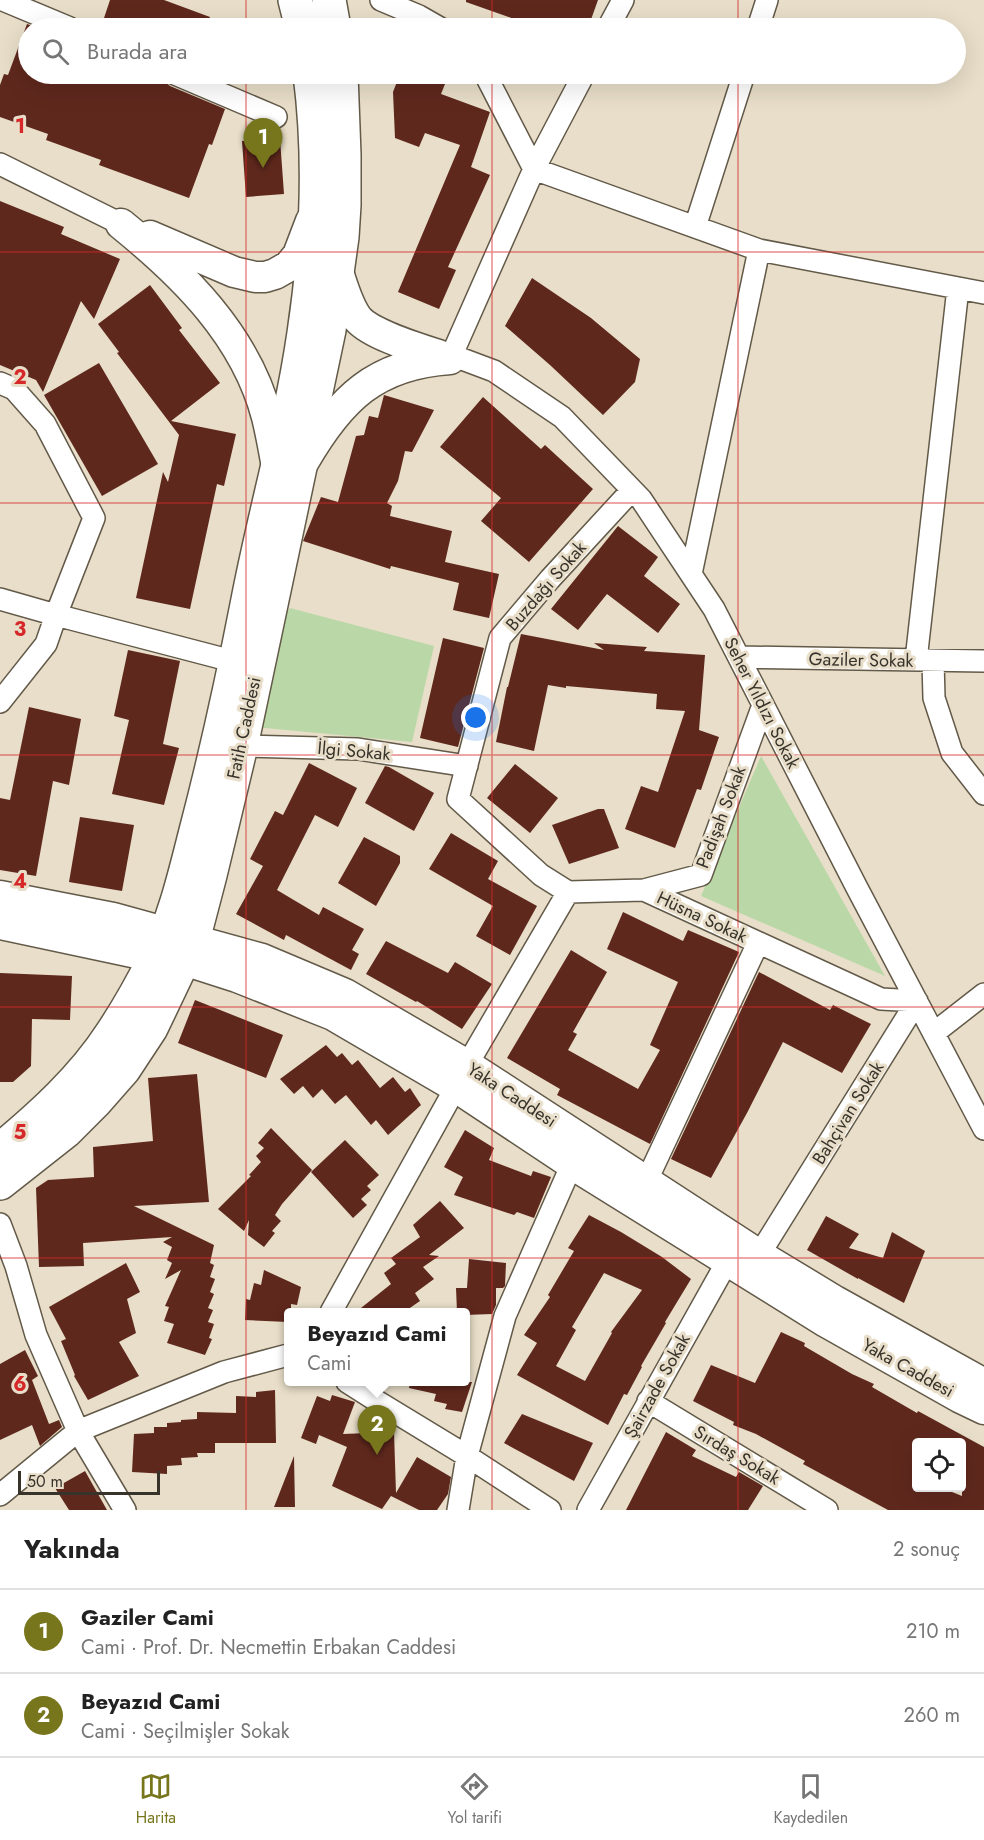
<!DOCTYPE html>
<html lang="tr">
<meta charset="utf-8">
<style>
body{margin:0;font-family:Jost,sans-serif;background:#f2f2f2;color:#222}
.controls{position:absolute;right:18px;bottom:18px;display:grid;overflow:hidden;border-radius:6px;box-shadow:0 6px 24px #0002}
.controls button{width:54px;height:54px;display:grid;place-items:center;padding:0;border:0;border-bottom:2px solid #e0e0e0;background:#fff;color:#222;font:30px sans-serif}
.scale{position:absolute;left:18px;bottom:15px;width:142px;box-sizing:border-box;padding-left:6px;border:3px solid #37332b;border-top:0;font-size:16px;line-height:21px;white-space:nowrap;color:#37332b;-webkit-text-stroke:4px #e8dec9;paint-order:stroke}
.you{position:absolute;left:476px;top:718px;width:21px;height:21px;margin:-15px;border:4px solid #fff;border-radius:50%;background:#1a73e8;box-shadow:0 0 0 9px #1a73e833}
.badge{display:grid;place-items:center;width:39px;height:39px;border-radius:50%;background:#77761c;color:#fff;font-size:20px;font-weight:700}
.pin{position:absolute;translate:-50% -50px;filter:drop-shadow(0 2px 3px #0008)}
.pin::after{content:'';position:absolute;top:32px;width:21px;height:18px;background:inherit;clip-path:polygon(0 0,100% 0,50% 100%)}
.popup{position:absolute;left:284px;top:1308px;width:186px;height:78px;box-sizing:border-box;display:grid;place-content:center;border-radius:6px;background:#fff;filter:drop-shadow(0 2px 4px #0005);font-size:20px;white-space:nowrap;color:#767676}
.popup b{font-size:22px;color:#222}
.popup::after{content:'';position:absolute;left:50%;top:100%;margin-left:-12px;border:12px solid transparent;border-top-color:#fff}
.list{margin:0;padding:0;list-style:none}
h2{display:flex;justify-content:space-between;align-items:center;height:78px;margin:0;padding:0 24px;font-size:26px}
h2 small{font-size:20px;font-weight:400;color:#767676}
.list li{display:grid;grid-template-columns:39px 1fr auto;gap:18px;align-items:center;box-sizing:border-box;height:84px;padding:0 24px;border-top:2px solid #e0e0e0}
.list b{display:block;font-size:22px;white-space:nowrap}
.list p{margin:0;font-size:20px;white-space:nowrap;color:#767676}
.list em{font-size:20px;font-style:normal;color:#767676}
.icon{flex:none;width:33px;height:33px;fill:none;stroke:currentColor;stroke-width:2;stroke-linecap:round;stroke-linejoin:round}
.map{position:relative;flex:none;width:984px;height:1510px;overflow:hidden}
.search{position:absolute;background:#fff;box-shadow:0 6px 24px #0002;left:18px;right:18px;top:18px;height:66px;display:flex;align-items:center;gap:15px;box-sizing:border-box;padding:0 21px;border-radius:33px;color:#767676;font-size:22px}
.sheet{height:246px;background:#fff}
nav{display:flex;justify-content:space-around;align-items:center;box-sizing:border-box;height:84px;border-top:2px solid #e0e0e0;background:#fff;font-size:16px;color:#767676}
nav a{display:grid;justify-items:center;gap:3px}
nav .on{color:#77761c}
.map>svg:first-child{display:block}
</style>
<div class="map">
<svg width="984" height="1510" viewBox="0 0 984 1510">
<rect width="100%" height="100%" fill="#e8dec9"/>
<path fill="#bad8a7" d="M 290,608 L 434,646 L 412,742 L 255,727 L 276,626 Z
M 761,756 L 885,976 L 701,896 Z"/>
<path fill="#5f281d" fill-rule="evenodd" d="M 110,0 L 164,0 L 210,17 L 206,28 L 122,28 L 103,21 Z
M 466,0 L 598,0 L 588,28 L 540,28 L 466,2 Z
M 27,24 L 38,28 L 28,28 L 28,74 L 142,74 L 165,82 L 170,86 L 225,109 L 212,145 L 209,144 L 189,198 L 99,165 L 101,160 L 46,140 L 48,134 L 0,117 L 0,85 L 4,74 L 8,75 Z
M 400,74 L 449,74 L 441,94 L 490,112 L 471,167 L 490,175 L 448,267 L 456,270 L 439,309 L 398,292 L 460,145 L 425,133 L 419,147 L 395,138 L 393,92 Z
M 280,139 L 284,194 L 246,197 L 242,141 Z
M 0,201 L 64,227 L 61,234 L 120,259 L 94,319 L 81,301 L 43,392 L 36,380 L 0,365 Z
M 532,278 L 591,318 L 640,359 L 635,382 L 603,415 L 550,365 L 505,326 Z
M 150,285 L 182,328 L 179,330 L 220,383 L 171,421 L 236,434 L 224,486 L 217,484 L 190,609 L 136,598 L 163,472 L 168,482 L 179,435 L 117,353 L 119,352 L 98,324 Z
M 99,363 L 158,464 L 102,496 L 44,395 Z
M 384,395 L 434,410 L 412,452 L 405,451 L 398,481 L 387,503 L 392,506 L 390,516 L 452,531 L 445,562 L 499,574 L 489,618 L 453,610 L 459,583 L 391,566 L 390,569 L 303,541 L 321,497 L 338,502 L 356,436 L 364,435 L 369,416 L 378,418 Z
M 483,397 L 541,449 L 545,445 L 593,489 L 529,562 L 481,521 L 501,498 L 440,447 Z
M 618,526 L 658,557 L 644,576 L 680,604 L 658,633 L 607,594 L 578,630 L 551,609 Z
M 521,634 L 604,650 L 594,643 L 647,647 L 644,651 L 705,655 L 699,730 L 719,737 L 701,790 L 697,789 L 675,848 L 625,829 L 641,786 L 658,792 L 685,711 L 656,709 L 657,694 L 566,686 L 566,688 L 548,685 L 534,751 L 496,742 L 507,687 L 508,687 Z
M 443,638 L 484,648 L 458,747 L 420,738 Z
M 128,650 L 180,661 L 163,744 L 179,748 L 164,805 L 112,794 L 129,720 L 114,716 Z
M 29,707 L 81,719 L 69,785 L 53,781 L 36,876 L 0,870 L 0,798 L 10,800 Z
M 309,763 L 357,788 L 338,827 L 315,815 L 277,890 L 319,915 L 323,907 L 364,929 L 352,950 L 359,954 L 351,970 L 286,935 L 284,940 L 236,914 L 263,866 L 250,859 L 275,811 L 283,815 Z
M 515,764 L 558,798 L 530,833 L 487,798 Z
M 385,766 L 389,767 L 434,793 L 414,831 L 365,803 Z
M 598,809 L 604,809 L 619,848 L 569,864 L 552,825 Z
M 80,817 L 134,825 L 122,891 L 69,882 Z
M 451,833 L 498,861 L 488,879 L 537,906 L 510,955 L 476,936 L 493,906 L 429,869 Z
M 364,837 L 400,856 L 400,863 L 376,906 L 338,883 Z
M 623,912 L 683,941 L 688,930 L 739,952 L 650,1144 L 557,1095 L 560,1089 L 507,1058 L 571,950 L 607,972 L 573,1032 L 577,1034 L 568,1050 L 638,1089 L 660,1050 L 650,1045 L 678,982 L 607,949 Z
M 386,941 L 448,973 L 455,962 L 492,984 L 462,1029 L 417,1001 L 416,1002 L 366,974 Z
M 759,972 L 830,1010 L 833,1005 L 871,1024 L 842,1073 L 783,1042 L 747,1113 L 711,1178 L 671,1159 Z
M 0,973 L 72,976 L 70,1020 L 32,1019 L 31,1066 L 13,1082 L 0,1082 Z
M 195,1000 L 283,1035 L 266,1078 L 178,1043 Z
M 326,1045 L 337,1057 L 342,1053 L 352,1065 L 358,1060 L 380,1088 L 393,1077 L 405,1092 L 410,1088 L 421,1105 L 388,1135 L 376,1120 L 371,1125 L 346,1095 L 335,1104 L 322,1089 L 313,1098 L 303,1086 L 294,1094 L 280,1079 Z
M 197,1074 L 209,1202 L 134,1206 L 214,1245 L 210,1263 L 214,1265 L 210,1277 L 215,1279 L 210,1292 L 214,1294 L 208,1308 L 213,1310 L 208,1322 L 214,1324 L 209,1338 L 212,1339 L 205,1355 L 167,1343 L 174,1324 L 164,1321 L 169,1307 L 165,1306 L 181,1270 L 165,1279 L 172,1263 L 167,1260 L 172,1247 L 163,1242 L 172,1237 L 83,1243 L 84,1266 L 39,1267 L 36,1188 L 48,1180 L 94,1177 L 93,1147 L 153,1141 L 148,1078 Z
M 271,1128 L 312,1170 L 282,1204 L 275,1215 L 281,1221 L 272,1231 L 275,1233 L 264,1247 L 248,1235 L 249,1220 L 244,1231 L 218,1209 L 251,1176 L 249,1175 L 261,1162 L 256,1156 L 264,1148 L 258,1143 Z
M 465,1130 L 494,1148 L 489,1160 L 531,1176 L 533,1171 L 551,1177 L 534,1218 L 517,1212 L 514,1215 L 454,1195 L 463,1177 L 444,1167 Z
M 345,1140 L 379,1175 L 367,1186 L 371,1190 L 361,1199 L 367,1205 L 353,1218 L 311,1172 Z
M 440,1201 L 464,1228 L 429,1255 L 439,1256 L 423,1267 L 434,1279 L 415,1293 L 420,1301 L 404,1312 L 356,1312 L 391,1284 L 384,1273 L 396,1264 L 391,1258 L 420,1237 L 413,1225 Z
M 589,1215 L 621,1232 L 662,1257 L 691,1279 L 665,1322 L 666,1323 L 641,1366 L 642,1367 L 627,1395 L 624,1394 L 608,1425 L 517,1375 L 537,1343 L 524,1335 L 550,1297 L 548,1295 L 574,1251 L 568,1248 ZM 604,1273 L 642,1290 L 611,1332 L 612,1333 L 585,1381 L 556,1366 L 576,1330 L 572,1327 Z
M 826,1216 L 859,1234 L 849,1248 L 883,1258 L 892,1232 L 925,1251 L 904,1303 L 858,1278 L 858,1279 L 807,1250 Z
M 469,1259 L 506,1263 L 505,1286 L 503,1288 L 496,1288 L 496,1305 L 492,1314 L 465,1315 L 465,1312 L 457,1312 L 456,1288 L 467,1288 Z
M 126,1263 L 140,1292 L 127,1299 L 136,1333 L 119,1342 L 139,1376 L 88,1400 L 74,1376 L 75,1375 L 61,1341 L 66,1339 L 49,1307 Z
M 264,1270 L 301,1287 L 297,1305 L 291,1304 L 291,1312 L 288,1312 L 288,1322 L 245,1320 L 246,1299 L 250,1300 L 254,1283 L 261,1285 Z
M 781,1332 L 805,1343 L 804,1346 L 852,1374 L 874,1384 L 872,1387 L 917,1413 L 918,1411 L 984,1447 L 984,1510 L 888,1510 L 803,1464 L 805,1461 L 756,1434 L 733,1425 L 734,1422 L 693,1401 L 711,1365 L 755,1383 ZM 916,1443 L 962,1443 L 962,1496 L 942,1488 L 916,1488 Z
M 25,1350 L 38,1376 L 32,1380 L 49,1424 L 59,1420 L 62,1427 L 40,1446 L 32,1425 L 0,1440 L 0,1364 Z
M 410,1382 L 472,1382 L 462,1412 L 445,1409 L 447,1404 L 434,1401 L 436,1394 L 409,1388 Z
M 275,1390 L 276,1443 L 215,1443 L 215,1453 L 197,1453 L 198,1457 L 181,1458 L 182,1465 L 167,1466 L 167,1474 L 132,1472 L 134,1434 L 154,1433 L 154,1427 L 167,1427 L 167,1423 L 181,1422 L 181,1420 L 197,1419 L 197,1412 L 236,1413 L 236,1396 L 256,1397 L 256,1392 Z
M 332,1395 L 355,1402 L 343,1434 L 394,1432 L 396,1493 L 417,1457 L 451,1477 L 448,1494 L 437,1510 L 419,1510 L 391,1496 L 382,1509 L 332,1486 L 347,1447 L 319,1435 L 316,1444 L 301,1438 L 317,1396 L 330,1401 Z
M 522,1414 L 593,1443 L 574,1481 L 504,1443 Z
M 666,1432 L 696,1450 L 692,1456 L 736,1477 L 739,1472 L 763,1486 L 748,1510 L 626,1510 Z
M 294,1456 L 295,1507 L 274,1507 Z
M 85,1471 L 107,1510 L 69,1510 L 55,1488 Z"/>
<g fill="none" stroke-linecap="round" stroke-linejoin="round">
<g stroke="#625948" stroke-width="24">
<path id="street" d="M 3,0 L 70,28
M 381,0 L 419,16 L 440,28
M 608,28 L 623,0
M 758,28 L 767,0
M 175,74 L 276,117
M 485,74 L 534,169 L 450,359 L 462,359 L 494,371 L 562,417 L 641,499 L 714,609 L 856,886 L 984,1129
M 584,74 L 534,169 L 759,250
M 0,164 L 121,224
M 695,227 L 744,74
M 0,383 L 14,389 L 45,424 L 94,518 L 56,615 L 0,599
M 691,574 L 759,250 L 984,293
M 739,657 L 984,661
M 916,660 L 958,288
M 933,661 L 934,698 L 952,753 L 984,794
M 0,702 L 46,644 L 56,615 L 236,662
M 241,746 L 358,749 L 467,766
M 644,890 L 701,875 L 763,705
M 568,892 L 541,875 L 458,799 L 500,638 L 550,579 L 632,490
M 934,1033 L 984,994
M 467,1065 L 568,892 L 644,890 L 881,999 L 917,1001 L 759,1255
M 646,1182 L 758,943
M 0,1224 L 16,1266 L 36,1335 L 78,1431 L 0,1495
M 331,1312 L 456,1087
M 347,1382 L 380,1403 L 467,1456 L 550,1510
M 648,1401 L 827,1510
M 125,1510 L 78,1431 L 224,1372 L 288,1355
M 458,1510 L 467,1456 L 505,1316 L 572,1164
M 588,1510 L 727,1262"/>
</g>
<g stroke="#625948" stroke-width="33">
<path id="secondary" d="M 121,224 C 184,275 246,336 267,417 C 271,433 274,450 277,467
M 150,236 L 234,272 L 255,277 L 265,277 L 275,274 L 289,266 L 298,255 L 311,221
M 338,272 C 343,287 348,306 358,319 C 373,336 424,350 447,358
M 304,461 C 340,399 375,364 450,359
M 0,896 L 113,918 L 262,959 L 345,994 L 467,1065 L 759,1255 L 835,1301 L 984,1384
M 0,924 L 156,957 L 184,960 L 237,977 L 333,1015 L 456,1087 L 572,1164 L 826,1322 L 959,1397 L 984,1409"/>
</g>
<g stroke="#625948" stroke-width="36">
<path id="primary" d="M 295,0 L 302,28
M 329,0 L 334,28
M 0,1150 C 41,1116 83,1078 112,1033 C 128,1009 142,984 155,958 C 175,918 185,874 196,831 C 216,755 233,677 248,600 C 265,511 291,423 304,333 C 317,247 321,160 310,74
M 0,1183 L 66,1131 L 95,1102 L 124,1069 L 151,1028 L 193,940 L 210,875 L 241,746 L 329,330 L 342,237 L 344,205 L 344,155 L 341,74"/>
</g>
<use href="#street" stroke="#fff" stroke-width="21"/>
<use href="#secondary" stroke="#fff" stroke-width="30"/>
<use href="#primary" stroke="#fff" stroke-width="33"/>
</g>
<path fill="none" stroke="#d62828" stroke-width="1.5" stroke-opacity="0.55" d="M 246,0 L 246,28M 492,0 L 492,28M 738,0 L 738,28M 246,74 L 246,1510M 492,74 L 492,1510M 738,74 L 738,1510M 0,252 L 984,252M 0,503 L 984,503M 0,755 L 984,755M 0,1007 L 984,1007M 0,1258 L 984,1258"/>
<g text-anchor="middle" dominant-baseline="central" stroke-width="6" stroke-linejoin="round" paint-order="stroke">
<g font-size="18" fill="#37332b" stroke="#e8dec9">
<text transform="translate(546 586) rotate(-49)">Buzdağı Sokak</text>
<text transform="translate(861 660) rotate(1)">Gaziler Sokak</text>
<text transform="translate(762 703) rotate(63)">Seher Yıldızı Sokak</text>
<text transform="translate(244 728) rotate(-78)">Fatih Caddesi</text>
<text transform="translate(354 751) rotate(5)">İlgi Sokak</text>
<text transform="translate(721 817) rotate(-69)">Padişah Sokak</text>
<text transform="translate(702 917) rotate(25)">Hüsna Sokak</text>
<text transform="translate(512 1095) rotate(33)">Yaka Caddesi</text>
<text transform="translate(848 1113) rotate(-58)">Bahçivan Sokak</text>
<text transform="translate(908 1368) rotate(29)">Yaka Caddesi</text>
<text transform="translate(657 1386) rotate(-61)">Şairzade Sokak</text>
<text transform="translate(737 1455) rotate(31)">Sırdaş Sokak</text>
</g>
</g>
<g font-size="20" text-anchor="middle" font-weight="bold" fill="#d62828" stroke="#e8dec9" stroke-width="6" stroke-linejoin="round" paint-order="stroke">
<text x="20" y="133">1</text>
<text x="20" y="384">2</text>
<text x="20" y="636">3</text>
<text x="20" y="888">4</text>
<text x="20" y="1139">5</text>
<text x="20" y="1391">6</text>
</g>
</svg>
<div class="controls">
<button><svg class="icon" aria-label="locate" viewBox="0 0 24 24"><circle cx="12" cy="12" r="6"/><path d="M12 2v4M12 18v4M2 12h4M18 12h4"/></svg></button>
</div>
<div class="scale">50 m</div>
<div class="you"></div>
<div class="pin badge" style="left:263px;top:168px">1</div>
<div class="pin badge" style="left:377px;top:1455px">2</div>
<div class="popup"><b>Beyazıd Cami</b>Cami</div>
<div class="search"><svg class="icon" aria-label="search" viewBox="0 0 24 24"><circle cx="10" cy="10" r="6"/><path d="M15 15l6 6"/></svg>Burada ara</div>
</div>
<section class="sheet">
<h2>Yakında<small>2 sonuç</small></h2>
<ul class="list">
<li><span class="badge">1</span><div><b>Gaziler Cami</b><p>Cami · Prof. Dr. Necmettin Erbakan Caddesi</p></div><em>210 m</em></li>
<li><span class="badge">2</span><div><b>Beyazıd Cami</b><p>Cami · Seçilmişler Sokak</p></div><em>260 m</em></li>
</ul>
</section>
<nav>
<a class="on"><svg class="icon" aria-label="map" viewBox="0 0 24 24"><path d="M3 6l6-2 6 2 6-2v14l-6 2-6-2-6 2zM9 4v14M15 6v14"/></svg>Harita</a>
<a><svg class="icon" aria-label="directions" viewBox="0 0 24 24"><path d="M12 3l9 9-9 9-9-9zM9 14v-3h6M13 9l2 2-2 2"/></svg>Yol tarifi</a>
<a><svg class="icon" aria-label="saved" viewBox="0 0 24 24"><path d="M7 4h10v16l-5-4-5 4z"/></svg>Kaydedilen</a>
</nav>
